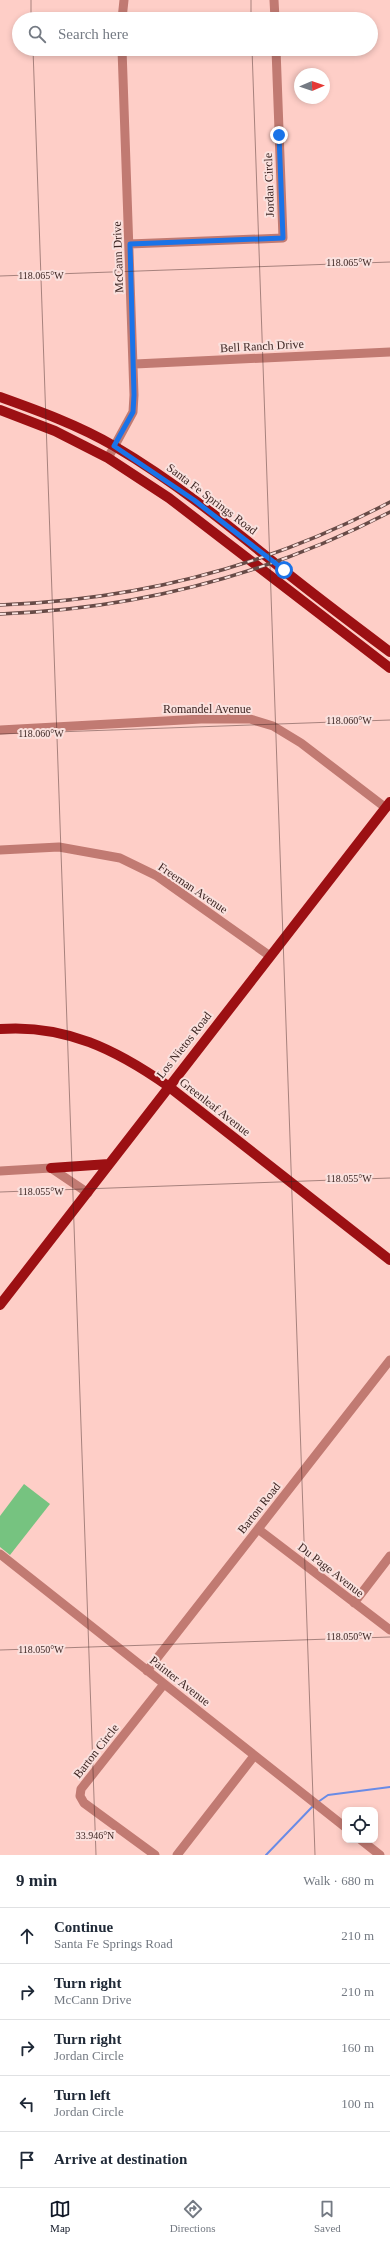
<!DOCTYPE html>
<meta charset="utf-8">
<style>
body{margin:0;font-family:Georgia,serif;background:#f2f2f3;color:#1f2937}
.controls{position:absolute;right:12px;bottom:12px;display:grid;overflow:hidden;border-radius:8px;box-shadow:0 2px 6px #0003}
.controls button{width:36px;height:36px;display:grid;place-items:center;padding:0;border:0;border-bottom:1px solid #e0e1e3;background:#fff;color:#1f2937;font:20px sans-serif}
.compass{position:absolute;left:294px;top:68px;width:36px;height:36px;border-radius:50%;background:#fff;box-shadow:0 2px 6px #0003;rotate:88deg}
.stop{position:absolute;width:12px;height:12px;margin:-9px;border:3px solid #1a73e8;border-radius:50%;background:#fff}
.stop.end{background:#1a73e8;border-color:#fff;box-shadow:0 1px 4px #0008}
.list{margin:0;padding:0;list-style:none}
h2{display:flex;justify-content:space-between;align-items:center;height:52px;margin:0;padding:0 16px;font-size:17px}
h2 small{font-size:13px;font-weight:400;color:#747a83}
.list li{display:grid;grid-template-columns:26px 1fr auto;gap:12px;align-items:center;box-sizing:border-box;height:56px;padding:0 16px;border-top:1px solid #e0e1e3}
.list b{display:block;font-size:15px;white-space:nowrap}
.list p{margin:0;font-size:13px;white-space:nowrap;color:#747a83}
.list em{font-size:13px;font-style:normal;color:#747a83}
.icon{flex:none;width:22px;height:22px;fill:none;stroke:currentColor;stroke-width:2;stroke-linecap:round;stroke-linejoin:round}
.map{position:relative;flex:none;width:390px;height:1855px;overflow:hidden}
.search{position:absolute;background:#fff;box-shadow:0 2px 6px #0003;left:12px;right:12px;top:12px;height:44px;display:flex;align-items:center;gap:10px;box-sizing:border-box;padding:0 14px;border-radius:22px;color:#747a83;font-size:15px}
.sheet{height:332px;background:#fff}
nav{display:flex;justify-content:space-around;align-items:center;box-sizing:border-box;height:56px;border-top:1px solid #e0e1e3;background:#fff;font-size:11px;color:#747a83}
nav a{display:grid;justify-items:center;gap:2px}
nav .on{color:#111827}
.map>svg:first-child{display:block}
</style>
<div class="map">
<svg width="390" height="1855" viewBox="0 0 390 1855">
<rect width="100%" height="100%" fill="#fecec7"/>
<path fill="#76c380" d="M 24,1484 L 50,1504 L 10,1555 L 0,1547 L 0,1516 Z"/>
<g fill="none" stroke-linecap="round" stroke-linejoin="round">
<path stroke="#698be6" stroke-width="2" d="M 318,1802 L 328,1795 L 390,1787
M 266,1855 L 313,1806"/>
<path stroke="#c17a72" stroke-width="9" d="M 274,0 L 275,19
M 122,19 L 124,0
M 129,244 L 283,238 L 276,49
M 135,364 L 390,352
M 108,458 L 133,412 L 134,395 L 122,49
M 0,730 L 201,719 L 250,719 L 273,726 L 301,743 L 386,808
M 0,850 L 59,847 L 120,858 L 157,876 L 270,956
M 0,1171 L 51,1168 L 88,1193
M 258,1529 L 390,1630
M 0,1554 L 345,1827
M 354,1603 L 390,1556
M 147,1671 L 390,1360
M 361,1840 L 380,1855
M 155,1855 L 84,1803 L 80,1796 L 81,1789 L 164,1684
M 177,1855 L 254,1756"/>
<path stroke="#9c1013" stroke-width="10" d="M 0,397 C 39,411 78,425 114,446 C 174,481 228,525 282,569 C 318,598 354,625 390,652
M 0,410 L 55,431 L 108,458 L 169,498 L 390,668
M 0,1029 C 65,1024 117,1050 168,1086 L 390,1260
M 51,1168 L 109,1164
M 0,1305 L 390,802"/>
<g stroke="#684b47" stroke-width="3.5">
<path id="rail" d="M 0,605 C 137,600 269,566 390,502
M 0,614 C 137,609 268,575 390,512"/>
</g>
<use href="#rail" stroke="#fae1de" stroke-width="2" stroke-dasharray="6" stroke-linecap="butt"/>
</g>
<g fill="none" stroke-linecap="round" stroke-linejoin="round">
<path stroke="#1a73e8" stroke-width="5" d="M 279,135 L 283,238 L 130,244 L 134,395 L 133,412 L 114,446 L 194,500 L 284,570"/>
</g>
<path fill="none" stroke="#3d2623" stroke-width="1" stroke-opacity="0.45" d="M 31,0 L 31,19M 251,0 L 251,19M 33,49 L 96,1855M 252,49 L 315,1855M 0,276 L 390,262M 0,734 L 390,720M 0,1192 L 390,1178M 0,1650 L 390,1637"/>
<g text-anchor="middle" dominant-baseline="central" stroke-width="4" stroke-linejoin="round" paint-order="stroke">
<g font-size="12" fill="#3d2623" stroke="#fae1de">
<text transform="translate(269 185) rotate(-92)">Jordan Circle</text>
<text transform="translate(118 257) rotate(-92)">McCann Drive</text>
<text transform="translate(262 346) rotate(-3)">Bell Ranch Drive</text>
<text transform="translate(212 499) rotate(37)">Santa Fe Springs Road</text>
<text x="207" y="709">Romandel Avenue</text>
<text transform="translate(193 888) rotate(34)">Freeman Avenue</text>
<text transform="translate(184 1045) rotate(-52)">Los Nietos Road</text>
<text transform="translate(215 1107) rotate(38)">Greenleaf Avenue</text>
<text transform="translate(259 1508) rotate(-52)">Barton Road</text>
<text transform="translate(331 1570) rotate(38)">Du Page Avenue</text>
<text transform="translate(180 1681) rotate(38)">Painter Avenue</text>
<text transform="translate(96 1751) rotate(-52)">Barton Circle</text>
</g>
</g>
<g font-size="10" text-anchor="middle" fill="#3d2623" stroke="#fae1de" stroke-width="4" stroke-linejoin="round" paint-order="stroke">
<text x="349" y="266">118.065°W</text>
<text x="41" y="279">118.065°W</text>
<text x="349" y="724">118.060°W</text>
<text x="41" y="737">118.060°W</text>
<text x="349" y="1182">118.055°W</text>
<text x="41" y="1195">118.055°W</text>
<text x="349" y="1640">118.050°W</text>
<text x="41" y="1653">118.050°W</text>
<text x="95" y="1839">33.946°N</text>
</g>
</svg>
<div class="controls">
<button><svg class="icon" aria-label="locate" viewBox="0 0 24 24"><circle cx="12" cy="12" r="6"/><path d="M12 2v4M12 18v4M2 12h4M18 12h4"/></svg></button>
</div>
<svg class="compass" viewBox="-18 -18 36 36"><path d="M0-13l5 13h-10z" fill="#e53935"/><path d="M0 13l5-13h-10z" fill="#747a83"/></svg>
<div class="stop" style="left:284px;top:570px"></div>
<div class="stop end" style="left:279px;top:135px"></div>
<div class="search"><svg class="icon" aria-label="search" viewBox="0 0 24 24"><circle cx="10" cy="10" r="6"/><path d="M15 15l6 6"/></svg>Search here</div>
</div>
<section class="sheet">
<h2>9 min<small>Walk · 680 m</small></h2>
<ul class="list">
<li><svg class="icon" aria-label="ahead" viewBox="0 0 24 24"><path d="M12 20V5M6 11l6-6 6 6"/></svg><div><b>Continue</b><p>Santa Fe Springs Road</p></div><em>210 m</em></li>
<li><svg class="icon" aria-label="right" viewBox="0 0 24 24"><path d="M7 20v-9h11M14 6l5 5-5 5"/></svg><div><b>Turn right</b><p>McCann Drive</p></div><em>210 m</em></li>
<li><svg class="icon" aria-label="right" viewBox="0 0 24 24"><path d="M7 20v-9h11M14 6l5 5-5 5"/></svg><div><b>Turn right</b><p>Jordan Circle</p></div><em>160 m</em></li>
<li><svg class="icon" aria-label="left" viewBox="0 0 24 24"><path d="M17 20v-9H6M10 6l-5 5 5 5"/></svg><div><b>Turn left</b><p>Jordan Circle</p></div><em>100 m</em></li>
<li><svg class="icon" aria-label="arrive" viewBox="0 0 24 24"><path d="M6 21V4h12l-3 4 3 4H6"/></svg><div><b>Arrive at destination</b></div></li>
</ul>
</section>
<nav>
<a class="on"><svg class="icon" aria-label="map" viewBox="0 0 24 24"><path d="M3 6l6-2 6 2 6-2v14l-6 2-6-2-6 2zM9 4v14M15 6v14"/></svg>Map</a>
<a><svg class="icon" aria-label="directions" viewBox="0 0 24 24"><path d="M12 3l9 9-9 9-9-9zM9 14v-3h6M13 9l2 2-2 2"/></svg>Directions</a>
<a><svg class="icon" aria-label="saved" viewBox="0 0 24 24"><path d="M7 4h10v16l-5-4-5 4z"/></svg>Saved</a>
</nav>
